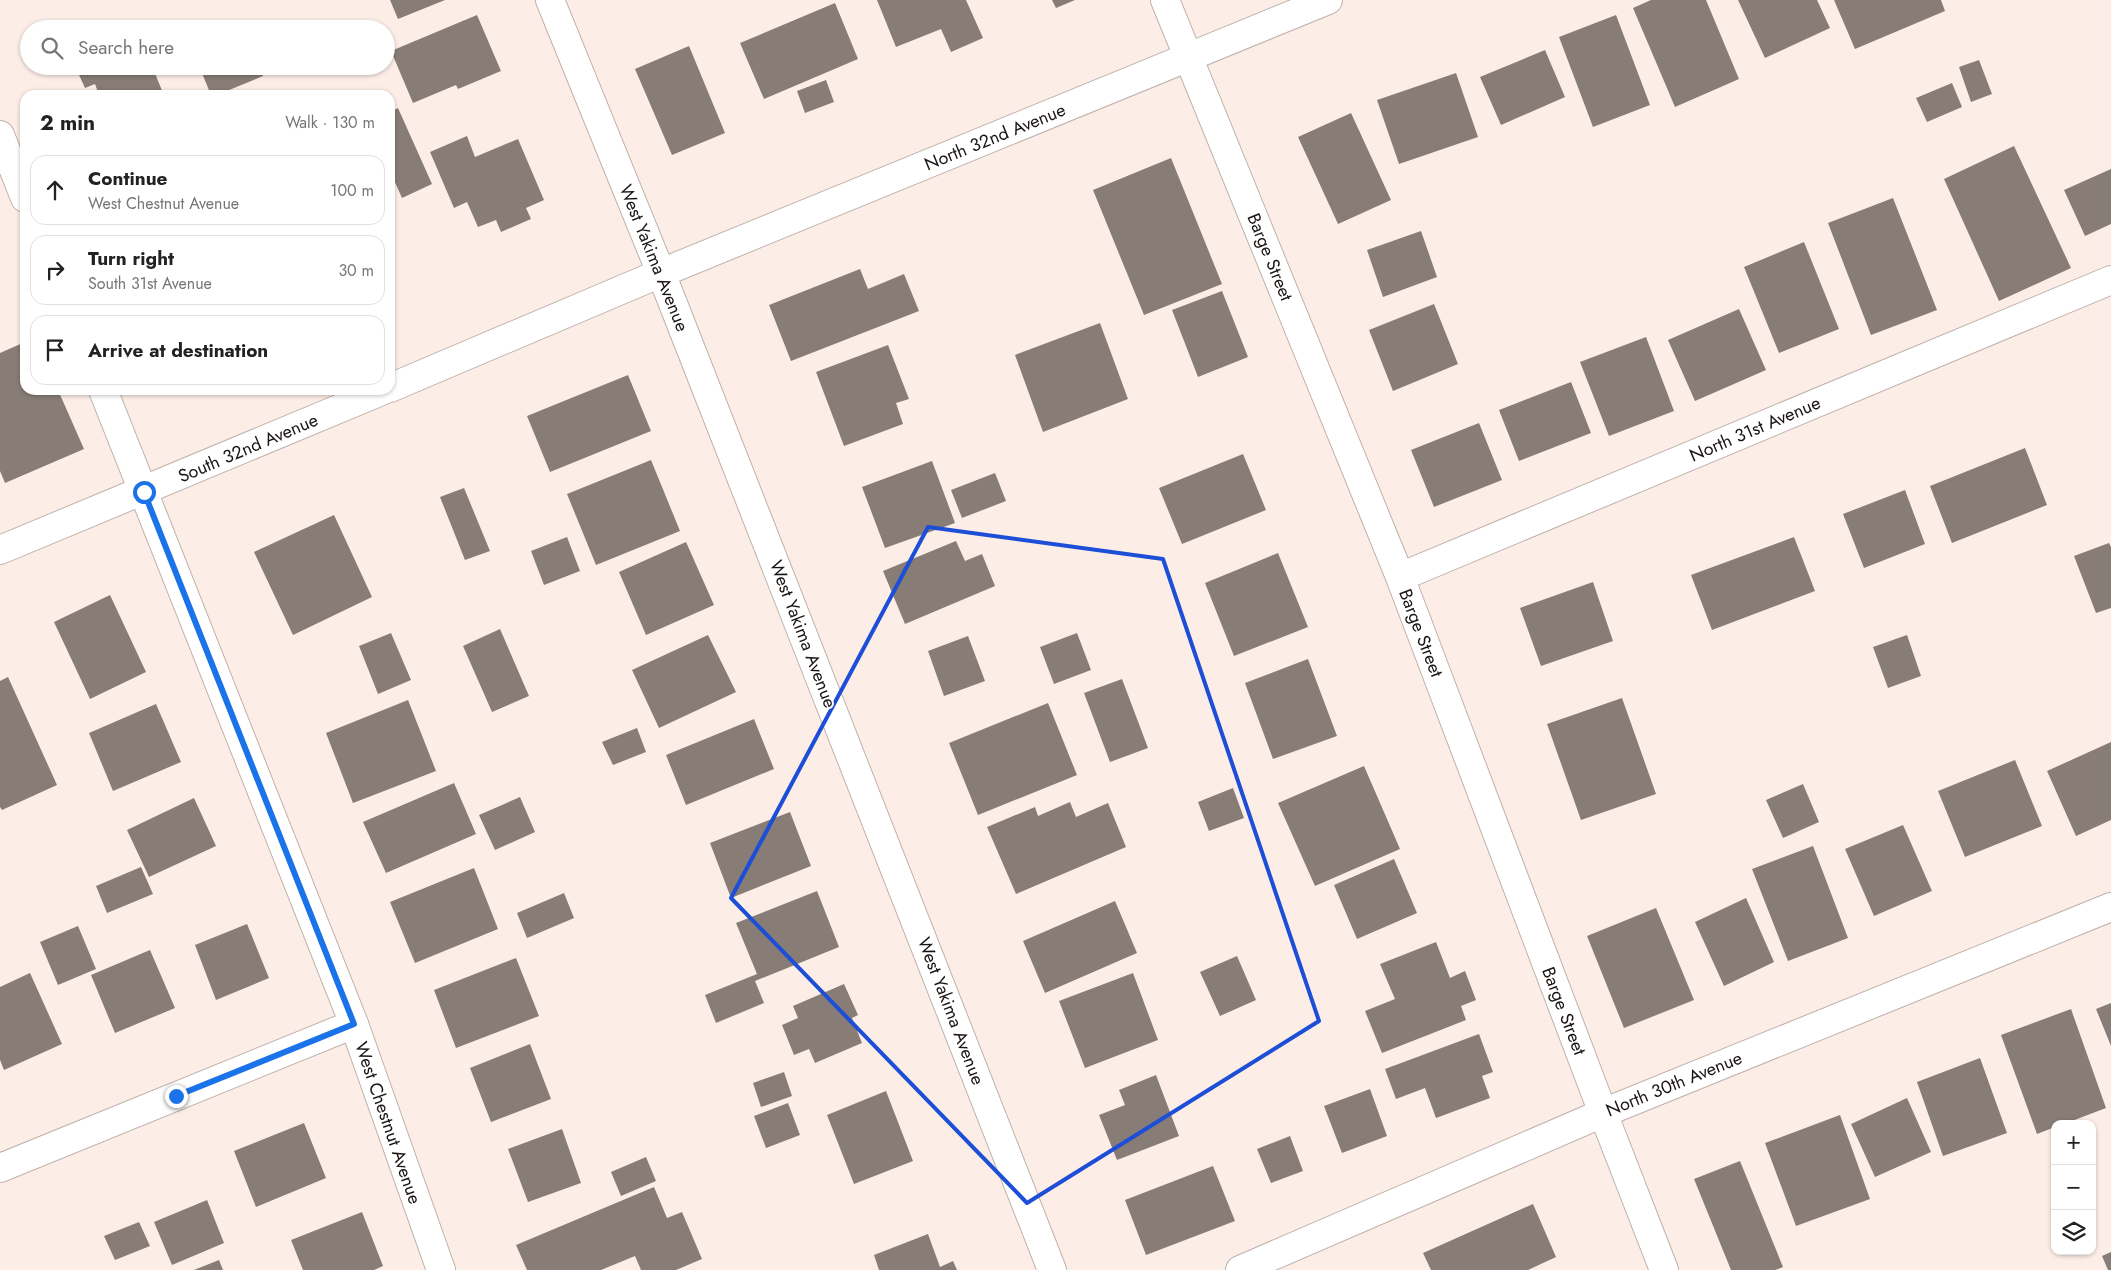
<!DOCTYPE html>
<meta charset="utf-8">
<style>
body{margin:0;font-family:Jost,sans-serif;background:#f6f6f6;color:#222}
.controls{position:absolute;right:15px;bottom:15px;display:grid;overflow:hidden;border-radius:10px;box-shadow:0 1px 4px #0004}
.controls button{width:45px;height:45px;display:grid;place-items:center;padding:0;border:0;border-bottom:1px solid #e0e0e0;background:#fff;color:#222;font:25px sans-serif}
.stop{position:absolute;width:15px;height:15px;margin:-11px;border:4px solid #1a73e8;border-radius:50%;background:#fff}
.stop.end{background:#1a73e8;border-color:#fff;box-shadow:0 1px 5px #0008}
.list{margin:0;padding:0;list-style:none}
h2{display:flex;justify-content:space-between;align-items:center;height:65px;margin:0;padding:0 20px;font-size:21px}
h2 small{font-size:16px;font-weight:400;color:#767676}
.list li{display:grid;grid-template-columns:32px 1fr auto;gap:15px;align-items:center;box-sizing:border-box;height:70px;margin:0 10px 10px;padding:0 10px;border:1px solid #e0e0e0;border-radius:15px}
.list b{display:block;font-size:19px;white-space:nowrap}
.list p{margin:0;font-size:16px;white-space:nowrap;color:#767676}
.list em{font-size:16px;font-style:normal;color:#767676}
.icon{flex:none;width:28px;height:28px;fill:none;stroke:currentColor;stroke-width:2;stroke-linecap:round;stroke-linejoin:round}
.map{position:relative;flex:none;width:2111px;height:1270px;overflow:hidden}
.search{position:absolute;background:#fff;box-shadow:0 1px 4px #0004;left:20px;top:20px;width:375px;height:55px;display:flex;align-items:center;gap:12px;box-sizing:border-box;padding:0 18px;border-radius:28px;color:#767676;font-size:19px}
.panel{position:absolute;background:#fff;box-shadow:0 1px 4px #0004;left:20px;top:90px;width:375px;height:305px;border-radius:15px}
.map>svg:first-child{display:block}
</style>
<div class="map">
<svg width="2111" height="1270" viewBox="0 0 2111 1270">
<rect width="100%" height="100%" fill="#fceee7"/>
<path fill="#887c76" d="M 390,0 L 445,0 L 398,19 Z
M 877,0 L 966,0 L 983,38 L 951,52 L 941,29 L 896,47 Z
M 1052,0 L 1075,0 L 1056,8 Z
M 1651,0 L 1706,0 L 1739,79 L 1675,107 L 1633,8 Z
M 1738,0 L 1817,0 L 1830,28 L 1765,58 Z
M 1834,0 L 1941,0 L 1945,11 L 1855,49 Z
M 835,3 L 858,59 L 764,99 L 740,43 Z
M 477,15 L 501,71 L 458,89 L 456,85 L 413,103 L 391,51 Z
M 1616,15 L 1650,105 L 1593,127 L 1559,37 Z
M 689,46 L 725,133 L 672,155 L 635,69 Z
M 1545,50 L 1565,97 L 1501,125 L 1480,77 Z
M 1979,60 L 1992,94 L 1971,102 L 1959,67 Z
M 75,66 L 152,66 L 163,93 L 159,95 L 99,95 L 95,84 L 85,88 Z
M 199,66 L 259,66 L 263,76 L 217,95 L 211,95 Z
M 1456,73 L 1478,137 L 1399,164 L 1377,100 Z
M 826,80 L 834,102 L 805,113 L 797,91 Z
M 1952,83 L 1962,107 L 1927,122 L 1916,98 Z
M 398,108 L 432,184 L 402,198 L 390,171 L 390,112 Z
M 1351,113 L 1391,200 L 1338,224 L 1298,137 Z
M 467,136 L 475,157 L 518,139 L 544,200 L 526,208 L 531,219 L 501,232 L 496,220 L 478,227 L 467,202 L 454,208 L 430,152 Z
M 2014,146 L 2071,268 L 1999,301 L 1944,179 Z
M 1171,158 L 1222,284 L 1144,315 L 1093,190 Z
M 2111,169 L 2111,224 L 2085,236 L 2064,190 Z
M 1893,198 L 1937,310 L 1871,335 L 1828,223 Z
M 1421,231 L 1437,277 L 1383,297 L 1367,250 Z
M 1804,242 L 1839,329 L 1779,353 L 1744,267 Z
M 860,269 L 868,289 L 904,274 L 919,311 L 791,361 L 769,305 Z
M 1222,291 L 1248,357 L 1198,377 L 1172,310 Z
M 1434,304 L 1458,364 L 1393,391 L 1369,330 Z
M 1739,309 L 1766,370 L 1695,401 L 1668,340 Z
M 1100,323 L 1128,399 L 1043,432 L 1015,355 Z
M 1646,337 L 1674,411 L 1609,436 L 1580,362 Z
M 25,342 L 25,390 L 58,390 L 84,449 L 5,483 L 0,471 L 0,353 Z
M 888,345 L 909,399 L 896,403 L 903,424 L 844,446 L 816,372 Z
M 628,375 L 651,431 L 550,472 L 527,416 Z
M 1571,382 L 1591,433 L 1519,461 L 1499,410 Z
M 1479,423 L 1502,480 L 1434,507 L 1411,450 Z
M 2025,448 L 2047,505 L 1952,543 L 1930,486 Z
M 1243,454 L 1266,510 L 1182,544 L 1159,488 Z
M 651,460 L 680,531 L 596,565 L 567,494 Z
M 932,461 L 955,523 L 885,548 L 862,487 Z
M 995,473 L 1006,501 L 962,518 L 951,490 Z
M 464,488 L 490,551 L 465,560 L 440,497 Z
M 1905,490 L 1925,544 L 1864,568 L 1843,514 Z
M 334,515 L 372,597 L 293,635 L 254,552 Z
M 567,537 L 580,571 L 544,585 L 531,551 Z
M 1794,537 L 1815,591 L 1712,630 L 1691,575 Z
M 956,541 L 965,561 L 982,554 L 995,586 L 905,624 L 883,571 Z
M 686,542 L 714,605 L 646,635 L 619,572 Z
M 2109,543 L 2111,547 L 2111,608 L 2096,613 L 2074,556 Z
M 1278,553 L 1308,627 L 1234,656 L 1205,583 Z
M 1593,582 L 1613,641 L 1541,666 L 1520,608 Z
M 110,595 L 146,672 L 90,699 L 54,622 Z
M 500,629 L 529,696 L 492,712 L 463,646 Z
M 391,633 L 411,680 L 378,694 L 359,646 Z
M 1077,633 L 1091,670 L 1054,684 L 1040,647 Z
M 708,635 L 736,692 L 659,728 L 632,670 Z
M 1907,635 L 1921,676 L 1888,688 L 1873,647 Z
M 968,636 L 985,681 L 944,696 L 928,651 Z
M 1308,659 L 1337,736 L 1273,759 L 1245,683 Z
M 8,677 L 57,785 L 2,810 L 0,807 L 0,681 Z
M 1122,679 L 1148,748 L 1110,762 L 1084,693 Z
M 1622,698 L 1656,794 L 1581,820 L 1547,724 Z
M 408,700 L 436,771 L 353,803 L 326,733 Z
M 1048,703 L 1077,775 L 978,815 L 949,743 Z
M 156,704 L 181,762 L 113,791 L 89,733 Z
M 754,719 L 774,769 L 686,805 L 666,755 Z
M 637,728 L 646,752 L 613,765 L 602,742 Z
M 2111,742 L 2111,820 L 2076,836 L 2047,771 Z
M 2015,760 L 2042,826 L 1965,857 L 1938,791 Z
M 1364,766 L 1400,849 L 1315,886 L 1278,803 Z
M 454,783 L 476,834 L 386,873 L 363,822 Z
M 1803,784 L 1819,822 L 1783,838 L 1766,800 Z
M 1233,788 L 1244,818 L 1209,831 L 1198,802 Z
M 520,797 L 535,832 L 495,850 L 479,815 Z
M 194,798 L 216,846 L 149,877 L 127,830 Z
M 1070,802 L 1076,817 L 1108,803 L 1126,847 L 1016,894 L 987,827 L 1035,807 L 1038,816 Z
M 790,812 L 811,866 L 731,898 L 710,843 Z
M 1903,825 L 1932,891 L 1874,916 L 1845,849 Z
M 1813,846 L 1848,938 L 1788,961 L 1752,869 Z
M 1394,859 L 1417,913 L 1357,939 L 1334,885 Z
M 141,867 L 153,894 L 107,913 L 96,886 Z
M 474,868 L 498,929 L 415,963 L 390,902 Z
M 817,891 L 839,947 L 755,981 L 764,1003 L 716,1023 L 705,995 L 757,974 L 736,923 Z
M 564,893 L 574,918 L 527,938 L 517,913 Z
M 1746,898 L 1774,962 L 1724,986 L 1695,922 Z
M 1115,901 L 1137,953 L 1045,993 L 1023,941 Z
M 1656,908 L 1694,1000 L 1624,1028 L 1587,936 Z
M 247,924 L 269,978 L 216,1000 L 195,945 Z
M 78,926 L 96,969 L 58,985 L 40,942 Z
M 1436,942 L 1450,978 L 1465,971 L 1476,1000 L 1461,1006 L 1466,1020 L 1382,1053 L 1365,1011 L 1395,999 L 1380,964 Z
M 150,950 L 175,1008 L 115,1033 L 91,975 Z
M 1237,956 L 1256,1000 L 1220,1016 L 1200,972 Z
M 516,958 L 539,1016 L 456,1048 L 434,990 Z
M 30,973 L 62,1044 L 4,1070 L 0,1060 L 0,987 Z
M 1133,973 L 1158,1040 L 1085,1068 L 1059,1001 Z
M 844,984 L 858,1015 L 852,1018 L 862,1043 L 815,1063 L 809,1049 L 794,1055 L 782,1025 L 798,1018 L 793,1006 Z
M 2111,1003 L 2111,1046 L 2096,1009 Z
M 2071,1009 L 2106,1108 L 2064,1124 L 2055,1124 L 2055,1127 L 2037,1134 L 2001,1035 Z
M 1479,1034 L 1493,1072 L 1482,1076 L 1490,1098 L 1436,1118 L 1425,1088 L 1396,1099 L 1385,1069 Z
M 530,1044 L 551,1099 L 491,1122 L 470,1068 Z
M 1980,1058 L 2007,1133 L 1943,1156 L 1917,1082 Z
M 784,1072 L 792,1096 L 761,1107 L 753,1083 Z
M 1156,1075 L 1179,1136 L 1117,1160 L 1099,1115 L 1125,1105 L 1119,1090 Z
M 1370,1089 L 1387,1136 L 1342,1153 L 1324,1106 Z
M 886,1091 L 913,1161 L 854,1184 L 827,1115 Z
M 1907,1098 L 1931,1152 L 1875,1177 L 1851,1124 Z
M 788,1103 L 800,1135 L 766,1148 L 754,1116 Z
M 1840,1115 L 1870,1199 L 1796,1226 L 1765,1143 Z
M 304,1123 L 326,1178 L 256,1207 L 234,1151 Z
M 562,1129 L 581,1183 L 528,1202 L 508,1149 Z
M 1290,1136 L 1303,1171 L 1271,1183 L 1257,1149 Z
M 646,1157 L 656,1181 L 621,1196 L 611,1172 Z
M 1740,1161 L 1783,1267 L 1775,1270 L 1731,1270 L 1694,1179 Z
M 1213,1166 L 1235,1221 L 1146,1255 L 1125,1200 Z
M 654,1187 L 667,1218 L 682,1212 L 702,1259 L 676,1270 L 641,1270 L 635,1256 L 601,1270 L 527,1270 L 516,1245 Z
M 207,1200 L 224,1243 L 172,1265 L 154,1222 Z
M 1533,1204 L 1556,1257 L 1528,1270 L 1431,1270 L 1423,1253 Z
M 362,1212 L 383,1266 L 374,1270 L 303,1270 L 291,1240 Z
M 139,1222 L 150,1246 L 115,1260 L 104,1236 Z
M 928,1234 L 940,1267 L 953,1261 L 957,1270 L 879,1270 L 874,1255 Z
M 2111,1252 L 2111,1270 L 2108,1270 L 2102,1256 Z
M 219,1260 L 223,1270 L 194,1270 Z"/>
<g fill="none" stroke-linecap="round" stroke-linejoin="round">
<g stroke="#bfb1ab" stroke-width="30">
<path id="minor" d="M 550,0 L 661,273 L 1052,1270
M 1165,0 L 1400,577 L 1603,1113 L 1664,1270
M 661,273 L 1328,0
M 1400,577 L 2111,280
M 0,1168 L 354,1024
M 1240,1270 L 1603,1113 L 2111,907"/>
</g>
<g stroke="#bfb1ab" stroke-width="30">
<path id="tertiary" d="M 0,135 L 25,198
M 390,388 L 661,273
M 103,390 L 354,1024 L 441,1270
M 0,550 L 384,390"/>
</g>
<use href="#minor" stroke="#fff" stroke-width="28"/>
<use href="#tertiary" stroke="#fff" stroke-width="28"/>
</g>
<g fill="none" stroke-linecap="round" stroke-linejoin="round">
<path stroke="#1a73e8" stroke-width="6" d="M 144,492 L 354,1024 L 176,1096"/>
</g>
<path fill="none" stroke="#1d4ed8" stroke-width="4" stroke-linejoin="round" d="M 928,527 L 1163,559 L 1319,1021 L 1027,1203 L 731,898 Z"/>
<g text-anchor="middle" dominant-baseline="central" stroke-width="4" stroke-linejoin="round" paint-order="stroke">
<g font-size="18" fill="#1a1513" stroke="#fff">
<text transform="translate(995 137) rotate(-22)">North 32nd Avenue</text>
<text transform="translate(1270 257) rotate(68)">Barge Street</text>
<text transform="translate(654 258) rotate(68)">West Yakima Avenue</text>
<text transform="translate(1755 429) rotate(-23)">North 31st Avenue</text>
<text transform="translate(248 448) rotate(-23)">South 32nd Avenue</text>
<text transform="translate(1421 633) rotate(69)">Barge Street</text>
<text transform="translate(803 634) rotate(69)">West Yakima Avenue</text>
<text transform="translate(951 1011) rotate(69)">West Yakima Avenue</text>
<text transform="translate(1564 1011) rotate(69)">Barge Street</text>
<text transform="translate(1674 1084) rotate(-22)">North 30th Avenue</text>
<text transform="translate(388 1123) rotate(71)">West Chestnut Avenue</text>
</g>
</g>
</svg>
<div class="controls">
<button>+</button>
<button>−</button>
<button><svg class="icon" aria-label="layers" viewBox="0 0 24 24"><path d="M12 4l9 5-9 5-9-5zM3 14l9 5 9-5"/></svg></button>
</div>
<div class="stop" style="left:144px;top:492px"></div>
<div class="stop end" style="left:176px;top:1096px"></div>
<div class="search"><svg class="icon" aria-label="search" viewBox="0 0 24 24"><circle cx="10" cy="10" r="6"/><path d="M15 15l6 6"/></svg>Search here</div>
<section class="panel">
<h2>2 min<small>Walk · 130 m</small></h2>
<ul class="list">
<li><svg class="icon" aria-label="ahead" viewBox="0 0 24 24"><path d="M12 20V5M6 11l6-6 6 6"/></svg><div><b>Continue</b><p>West Chestnut Avenue</p></div><em>100 m</em></li>
<li><svg class="icon" aria-label="right" viewBox="0 0 24 24"><path d="M7 20v-9h11M14 6l5 5-5 5"/></svg><div><b>Turn right</b><p>South 31st Avenue</p></div><em>30 m</em></li>
<li><svg class="icon" aria-label="arrive" viewBox="0 0 24 24"><path d="M6 21V4h12l-3 4 3 4H6"/></svg><div><b>Arrive at destination</b></div></li>
</ul>
</section>
</div>
